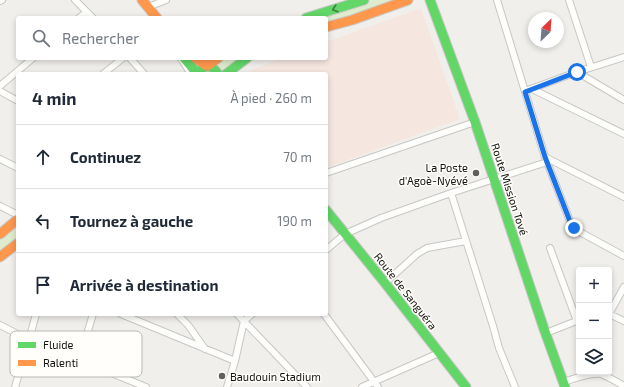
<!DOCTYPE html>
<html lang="fr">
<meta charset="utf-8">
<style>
body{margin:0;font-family:"Exo 2",sans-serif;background:#f6f6f7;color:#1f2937}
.controls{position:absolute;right:12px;bottom:12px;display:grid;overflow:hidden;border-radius:4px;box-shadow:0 2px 6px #0003}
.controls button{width:36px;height:36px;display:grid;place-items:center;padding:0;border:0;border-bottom:1px solid #e0e1e3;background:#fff;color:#1f2937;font:20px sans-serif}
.compass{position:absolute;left:528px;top:12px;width:36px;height:36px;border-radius:50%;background:#fff;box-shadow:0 2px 6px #0003;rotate:25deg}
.stop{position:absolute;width:12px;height:12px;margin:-9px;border:3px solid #1a73e8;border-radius:50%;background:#fff}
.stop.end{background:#1a73e8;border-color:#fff;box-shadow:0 1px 4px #0008}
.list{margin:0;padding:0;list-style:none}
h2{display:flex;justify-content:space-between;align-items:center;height:52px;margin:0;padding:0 16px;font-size:17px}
h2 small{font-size:13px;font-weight:400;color:#747a83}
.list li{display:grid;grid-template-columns:26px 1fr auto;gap:12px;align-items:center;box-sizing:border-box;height:64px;padding:0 16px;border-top:1px solid #e0e1e3}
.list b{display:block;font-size:15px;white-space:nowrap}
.list em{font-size:13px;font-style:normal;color:#747a83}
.icon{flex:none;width:22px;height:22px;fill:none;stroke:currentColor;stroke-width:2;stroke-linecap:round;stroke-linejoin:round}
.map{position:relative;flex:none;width:624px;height:387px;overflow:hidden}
.search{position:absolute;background:#fff;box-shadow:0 2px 6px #0003;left:16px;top:16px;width:312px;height:44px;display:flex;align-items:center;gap:10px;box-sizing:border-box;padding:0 14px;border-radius:4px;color:#747a83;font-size:15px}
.panel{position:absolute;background:#fff;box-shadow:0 2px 6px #0003;left:16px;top:72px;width:312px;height:244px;border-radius:4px}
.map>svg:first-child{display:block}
</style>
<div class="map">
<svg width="624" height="387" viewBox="0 0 624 387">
<rect width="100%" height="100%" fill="#f1efeb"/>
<path fill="#f5e7df" d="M 421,8 L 460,119 L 326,168 L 326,74 L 247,74 L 253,69 L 283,58 L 326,58 L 326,42 Z"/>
<path fill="#dfebcd" d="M 372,0 L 399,0 L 326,23 L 326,18 L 314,18 L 348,8 Z
M 225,58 L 239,58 L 222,71 L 218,63 Z
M 18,224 L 18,237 L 0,252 L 0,238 Z"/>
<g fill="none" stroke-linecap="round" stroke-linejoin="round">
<g stroke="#c8c7c4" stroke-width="5">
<path id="lane" d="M 179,58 L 189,74"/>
</g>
<g stroke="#c8c7c4" stroke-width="8">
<path id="street" d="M 75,0 L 93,18
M 497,0 L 545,157 L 571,224 L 574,228 L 578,231 L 624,256
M 569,0 L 591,67
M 0,1 L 2,0
M 148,7 L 166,0
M 79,18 L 87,12
M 130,58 L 144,74
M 577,72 L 624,100
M 103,74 L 123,58
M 0,86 L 33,58
M 532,89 L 624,134
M 0,91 L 18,101
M 525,91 L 577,72 L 624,57
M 545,157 L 624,197
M 0,159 L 18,168
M 326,173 L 475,122
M 451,193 L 493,326 L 499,348 L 515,387
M 0,206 L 18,215
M 550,248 L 577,321
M 326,250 L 345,234 L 381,218 L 451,193 L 547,162
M 385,283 L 417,254 L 427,248 L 466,241
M 624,287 L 609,314 L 624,321
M 121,314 L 235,361
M 177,314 L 188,325 L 205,349
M 237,314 L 307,387
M 324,314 L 378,387
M 0,325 L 29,340 L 146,387
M 546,333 L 579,320
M 79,360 L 93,314
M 563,382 C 574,379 590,372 601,374 C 609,377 617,382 624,386
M 15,387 L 29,340 L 36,314
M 227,387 L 235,361 L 244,321 L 252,314
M 362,387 L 439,353"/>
</g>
<g stroke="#c8c7c4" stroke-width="11">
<path id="fast" d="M 430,0 L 475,122 L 544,329 L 565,387
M 306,18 L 364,0
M 184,58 L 198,74
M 198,74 C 204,64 212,64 218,74
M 226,74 L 247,58
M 326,210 L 385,283 L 466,387"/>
</g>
<g stroke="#c8c7c4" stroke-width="11">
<path id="slow" d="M 142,0 L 157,18
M 326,27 L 352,20 L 408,0
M 195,58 L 207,66
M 207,66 L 218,58
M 0,234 L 18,219
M 0,257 L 18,243"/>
</g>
<use href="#lane" stroke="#fdfdfc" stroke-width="3"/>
<use href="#street" stroke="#fdfdfc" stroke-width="6"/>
<use href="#fast" stroke="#63d668" stroke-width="9"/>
<use href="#slow" stroke="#ff974d" stroke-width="9"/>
</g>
<defs><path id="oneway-chevron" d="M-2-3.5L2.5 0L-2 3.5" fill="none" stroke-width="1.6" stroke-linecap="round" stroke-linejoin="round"/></defs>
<use stroke="#3f7e40" href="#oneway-chevron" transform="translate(335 9) rotate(163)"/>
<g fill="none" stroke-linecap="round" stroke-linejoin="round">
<path stroke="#1a73e8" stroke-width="5" d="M 574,228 L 571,224 L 545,157 L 525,92 L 577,72"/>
</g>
<g fill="#615f5c" stroke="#fffefa" stroke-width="1.5">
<circle cx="476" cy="173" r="4"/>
<circle cx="222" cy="376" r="4"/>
</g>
<g text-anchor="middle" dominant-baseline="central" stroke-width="3" stroke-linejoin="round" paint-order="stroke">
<g font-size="11" fill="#13120f" stroke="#fffefa" text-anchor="end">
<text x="468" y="167">La Poste<tspan x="468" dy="13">d'Agoè-Nyévé</tspan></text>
<text x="230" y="376" text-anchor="start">Baudouin Stadium</text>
</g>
<g font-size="11" fill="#13120f" stroke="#fffefa">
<text transform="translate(510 189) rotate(72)">Route Mission Tové</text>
<text transform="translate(406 291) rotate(52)">Route de Sanguéra</text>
</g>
</g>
<rect x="10" y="331" width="132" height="46" rx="6" fill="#fffefa" stroke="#b8b7b4" stroke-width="1"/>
<rect x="18" y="342" width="18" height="6" fill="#63d668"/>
<rect x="18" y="360" width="18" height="6" fill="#ff974d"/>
<g font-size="11" fill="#13120f">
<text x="43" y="349">Fluide</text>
<text x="43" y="367">Ralenti</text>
</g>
</svg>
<div class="controls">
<button>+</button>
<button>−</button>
<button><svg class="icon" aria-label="layers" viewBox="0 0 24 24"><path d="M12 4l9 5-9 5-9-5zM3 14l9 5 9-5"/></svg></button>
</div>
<svg class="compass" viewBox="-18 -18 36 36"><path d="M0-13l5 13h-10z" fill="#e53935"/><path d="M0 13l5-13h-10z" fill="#747a83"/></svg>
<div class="stop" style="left:577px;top:72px"></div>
<div class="stop end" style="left:574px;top:228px"></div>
<div class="search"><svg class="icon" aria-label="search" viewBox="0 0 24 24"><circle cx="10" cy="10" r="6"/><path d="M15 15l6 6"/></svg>Rechercher</div>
<section class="panel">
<h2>4 min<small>À pied · 260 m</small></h2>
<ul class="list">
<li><svg class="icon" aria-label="ahead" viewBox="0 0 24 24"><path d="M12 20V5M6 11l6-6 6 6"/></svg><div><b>Continuez</b></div><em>70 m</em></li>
<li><svg class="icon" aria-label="left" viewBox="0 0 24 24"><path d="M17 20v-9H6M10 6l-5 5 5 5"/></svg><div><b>Tournez à gauche</b></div><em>190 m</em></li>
<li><svg class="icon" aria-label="arrive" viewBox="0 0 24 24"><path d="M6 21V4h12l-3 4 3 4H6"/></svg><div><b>Arrivée à destination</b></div></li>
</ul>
</section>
</div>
